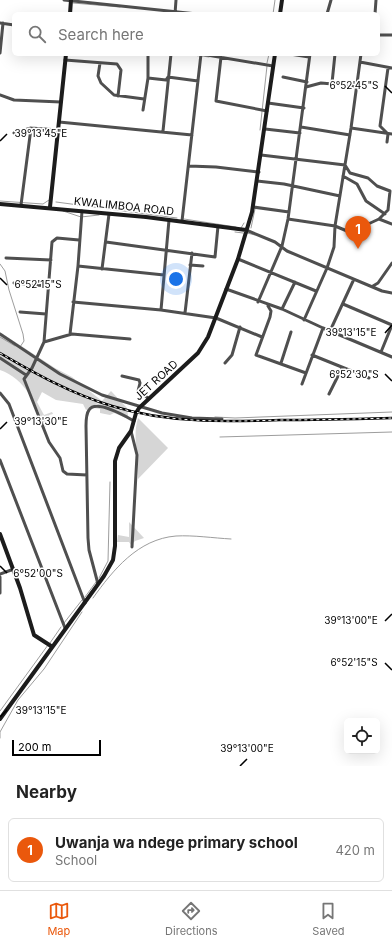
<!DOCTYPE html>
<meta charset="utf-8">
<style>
body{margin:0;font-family:Inter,sans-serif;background:#f2f2f2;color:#222}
.controls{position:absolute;right:12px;bottom:12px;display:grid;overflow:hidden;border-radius:6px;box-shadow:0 4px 16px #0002}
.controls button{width:36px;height:36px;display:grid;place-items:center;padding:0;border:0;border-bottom:1px solid #e0e0e0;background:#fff;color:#222;font:20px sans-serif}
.scale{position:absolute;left:12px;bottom:10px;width:89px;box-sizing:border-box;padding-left:4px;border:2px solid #000;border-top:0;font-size:11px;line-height:14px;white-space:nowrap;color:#000;-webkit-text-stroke:3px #fff;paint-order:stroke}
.you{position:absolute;left:176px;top:279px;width:14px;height:14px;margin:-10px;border:3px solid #fff;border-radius:50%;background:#1a73e8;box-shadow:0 0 0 6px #1a73e833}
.badge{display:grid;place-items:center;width:26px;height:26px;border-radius:50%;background:#ea580c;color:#fff;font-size:13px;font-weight:700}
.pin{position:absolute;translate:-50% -33px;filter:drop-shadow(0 1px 2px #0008)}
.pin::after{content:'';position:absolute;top:21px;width:14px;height:12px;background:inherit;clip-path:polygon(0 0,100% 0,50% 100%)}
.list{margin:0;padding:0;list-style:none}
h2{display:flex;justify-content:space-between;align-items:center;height:52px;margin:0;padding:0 16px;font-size:17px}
h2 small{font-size:13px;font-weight:400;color:#767676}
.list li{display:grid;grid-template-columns:26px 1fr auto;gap:12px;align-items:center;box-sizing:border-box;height:64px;margin:0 8px 8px;padding:0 8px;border:1px solid #e0e0e0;border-radius:6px}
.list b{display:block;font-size:15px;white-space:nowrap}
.list p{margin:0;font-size:13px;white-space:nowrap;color:#767676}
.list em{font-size:13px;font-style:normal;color:#767676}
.icon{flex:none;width:22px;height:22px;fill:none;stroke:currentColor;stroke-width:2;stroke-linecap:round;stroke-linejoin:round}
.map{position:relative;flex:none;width:392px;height:766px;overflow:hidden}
.search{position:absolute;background:#fff;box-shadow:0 4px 16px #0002;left:12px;right:12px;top:12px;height:44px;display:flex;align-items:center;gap:10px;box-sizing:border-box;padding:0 14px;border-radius:6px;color:#767676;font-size:15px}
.sheet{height:124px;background:#fff}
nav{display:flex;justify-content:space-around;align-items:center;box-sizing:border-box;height:56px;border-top:1px solid #e0e0e0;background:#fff;font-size:11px;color:#767676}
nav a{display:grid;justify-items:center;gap:2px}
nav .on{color:#ea580c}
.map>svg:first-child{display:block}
</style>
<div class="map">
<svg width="392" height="766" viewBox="0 0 392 766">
<rect width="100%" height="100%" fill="#fff"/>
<path fill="#d6d6d6" d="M 0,332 L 55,368 L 72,377 L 102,401 L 111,391 L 127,408 L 128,416 L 126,418 L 114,413 L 110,415 L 100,413 L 100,409 L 94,408 L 100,402 L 86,410 L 83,404 L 56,400 L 42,392 L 37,402 L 44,415 L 52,412 L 53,414 L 49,415 L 51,422 L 45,427 C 36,403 25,379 0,370 Z
M 138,418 L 168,448 L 138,479 C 139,459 132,437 138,418 Z
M 129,522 L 144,538 L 135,541 L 131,545 L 129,542 L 117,542 L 118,535 L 129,537 Z"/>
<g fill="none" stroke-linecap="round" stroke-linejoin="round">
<path stroke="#9d9d9d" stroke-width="1" d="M 73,3 L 120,7
M 273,14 L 275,0
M 198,56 L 198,54
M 202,56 L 209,57
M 267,63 L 269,54
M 260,130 L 267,66
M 0,201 L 43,204 L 49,200
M 56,202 L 177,218
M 63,211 L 81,217 L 99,215
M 184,219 L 236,227
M 241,228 L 244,223
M 251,228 L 255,209
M 235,232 L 243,233
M 247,233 L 255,235
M 0,264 L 5,271 L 9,290 L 23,334 L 24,341 L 20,347
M 0,337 L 15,346
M 215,417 L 235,418 L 392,412
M 220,437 L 392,432
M 99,578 L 108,561 L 110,482
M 85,597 L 96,582
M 93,598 C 113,570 138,539 176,536 C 193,535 213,538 231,539
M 64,623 L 82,600
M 50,643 L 61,627
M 0,711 L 48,645
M 0,738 L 0,732 L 18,700 L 44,669 L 82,612"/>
<path stroke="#4f4f4f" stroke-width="3" d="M 64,0 L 197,14
M 175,14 L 176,0
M 327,14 L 331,0
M 375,14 L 376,0
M 0,23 L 14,25
M 378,35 L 392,35
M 0,53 L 3,23
M 201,54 L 273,66
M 290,54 L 309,57
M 221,57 L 216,101 L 267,111
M 65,60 L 117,64 L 121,70 L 118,96
M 360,62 L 392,68
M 100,63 L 98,76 L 101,83 L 114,95 L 144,99
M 283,77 L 307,82
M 148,78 L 166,80 L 168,77 L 198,81
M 332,83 L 335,54
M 306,87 L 321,83 L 356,86
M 0,95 L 14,100 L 61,102
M 268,103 L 304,108
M 143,110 L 148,78 L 148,54
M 59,122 L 192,135
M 301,127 L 350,135
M 351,128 L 392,134
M 265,129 L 300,133
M 163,131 L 171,54
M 14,133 L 31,128 L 58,130
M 387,142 L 388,134 L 380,126 L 388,68
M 261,155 L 345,165 L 350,173 L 368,178 L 377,186 L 390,191 L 388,210 L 379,219 L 353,231 L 347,231 L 335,226 L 288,219
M 189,166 L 216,167 L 259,172
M 343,176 L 357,184 L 366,201 L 385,214
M 257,181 L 284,184 L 340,196
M 21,205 L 31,128
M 253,207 L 289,212
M 379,219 L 392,224
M 182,221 L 201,54
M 246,230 L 275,242 L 287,251 L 382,291 L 392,293
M 79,240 L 57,238 L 52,242 L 44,342 L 32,368 L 24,379 L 49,442 L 60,458 L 63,471 L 67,474 L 87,475
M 106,242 L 215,257 L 218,226
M 6,258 L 51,260
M 238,259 L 316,291
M 190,265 L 203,266
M 78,266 L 164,275
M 102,269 L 109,214
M 14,283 L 48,286
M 373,286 L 378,283 L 392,263
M 226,289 L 282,309 L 323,328 L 392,357
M 73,302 L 161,310 L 216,318 L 262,337
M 258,302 L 282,246 L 288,219 L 310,54
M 343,304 L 392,325 L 381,352
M 268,306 L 271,311 L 270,317 L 256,355 L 306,373
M 282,309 L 295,282
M 161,310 L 169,220
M 20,312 L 46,314
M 185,313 L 192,253
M 304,320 L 327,268 L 334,247 L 335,226 L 351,128 L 361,54
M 330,331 L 354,279
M 0,334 L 60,374 L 102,395 L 162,413 L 192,418 L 222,419
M 70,334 L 78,266 L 82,211
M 44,342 L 72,334 L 130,339
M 312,355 L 369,378
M 0,358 L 26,375
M 225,363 L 232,355 L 240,327
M 281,363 L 291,332
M 122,376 L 139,380 L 140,383 L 138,391 L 148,398
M 302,384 L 323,328
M 0,393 L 9,404 L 85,603
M 329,394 L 342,368
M 131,431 L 137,455 L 132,547
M 0,460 L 65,628
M 0,574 L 14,569
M 0,577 L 0,593
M 98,584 L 89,550 L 88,538 L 86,426 C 86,421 86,414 89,410 C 96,399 125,416 134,421"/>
<path stroke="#1c1c1c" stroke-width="4" d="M 70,14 L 71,0
M 280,14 L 282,0
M 0,204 L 146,217 L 246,230
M 50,207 L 66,54
M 0,534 L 20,588 L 34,635 L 51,646
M 0,719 L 104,576 L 113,560 L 115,546 L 115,461 L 119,448 L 131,431 L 136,413 L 139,408 L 198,353 L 208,337 L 238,259 L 252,212 L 275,54"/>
<g stroke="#000" stroke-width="2.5">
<path id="rail" d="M 0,353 C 36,374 72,394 112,406 C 167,423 223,422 280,420 C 317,420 355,419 392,418"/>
</g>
<use href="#rail" stroke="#fff" stroke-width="1" stroke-dasharray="3" stroke-linecap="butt"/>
</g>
<path fill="none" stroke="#000" stroke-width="1.5" d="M 385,86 L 392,93M 0,141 L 7,134M 0,278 L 7,285M 385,333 L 392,325M 385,374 L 392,381M 0,429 L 7,422M 0,566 L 7,573M 385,621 L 392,614M 385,663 L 392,670M 0,717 L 7,710M 240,766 L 247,759"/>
<g text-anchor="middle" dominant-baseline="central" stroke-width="3" stroke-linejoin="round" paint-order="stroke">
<g font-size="11" fill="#000" stroke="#fff">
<text transform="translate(124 206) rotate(6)">KWALIMBOA ROAD</text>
<text transform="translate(156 380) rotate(-42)">JET ROAD</text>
</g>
</g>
<g font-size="10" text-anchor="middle" fill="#000" stroke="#fff" stroke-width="3" stroke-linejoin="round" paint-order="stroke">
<text x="354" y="89">6°52'45"S</text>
<text x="41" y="137">39°13'45"E</text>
<text x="38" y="288">6°52'15"S</text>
<text x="351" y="336">39°13'15"E</text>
<text x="354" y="378">6°52'30"S</text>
<text x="41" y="425">39°13'30"E</text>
<text x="38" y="577">6°52'00"S</text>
<text x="351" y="624">39°13'00"E</text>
<text x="354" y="666">6°52'15"S</text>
<text x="41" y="714">39°13'15"E</text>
<text x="247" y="752">39°13'00"E</text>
</g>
</svg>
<div class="controls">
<button><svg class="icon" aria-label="locate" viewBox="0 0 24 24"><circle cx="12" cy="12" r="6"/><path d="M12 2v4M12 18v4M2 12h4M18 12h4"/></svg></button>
</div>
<div class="scale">200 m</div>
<div class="you"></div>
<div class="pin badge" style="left:358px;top:249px">1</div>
<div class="search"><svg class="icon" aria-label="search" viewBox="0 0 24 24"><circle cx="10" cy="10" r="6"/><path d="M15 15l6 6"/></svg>Search here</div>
</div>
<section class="sheet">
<h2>Nearby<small></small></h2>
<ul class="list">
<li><span class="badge">1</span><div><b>Uwanja wa ndege primary school</b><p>School</p></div><em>420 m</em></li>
</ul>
</section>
<nav>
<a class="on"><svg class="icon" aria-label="map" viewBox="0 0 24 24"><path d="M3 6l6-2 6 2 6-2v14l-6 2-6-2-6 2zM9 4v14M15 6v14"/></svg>Map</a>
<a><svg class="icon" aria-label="directions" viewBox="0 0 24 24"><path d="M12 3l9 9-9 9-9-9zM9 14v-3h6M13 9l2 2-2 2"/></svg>Directions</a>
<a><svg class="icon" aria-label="saved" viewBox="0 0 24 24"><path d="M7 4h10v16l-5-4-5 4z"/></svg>Saved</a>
</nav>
